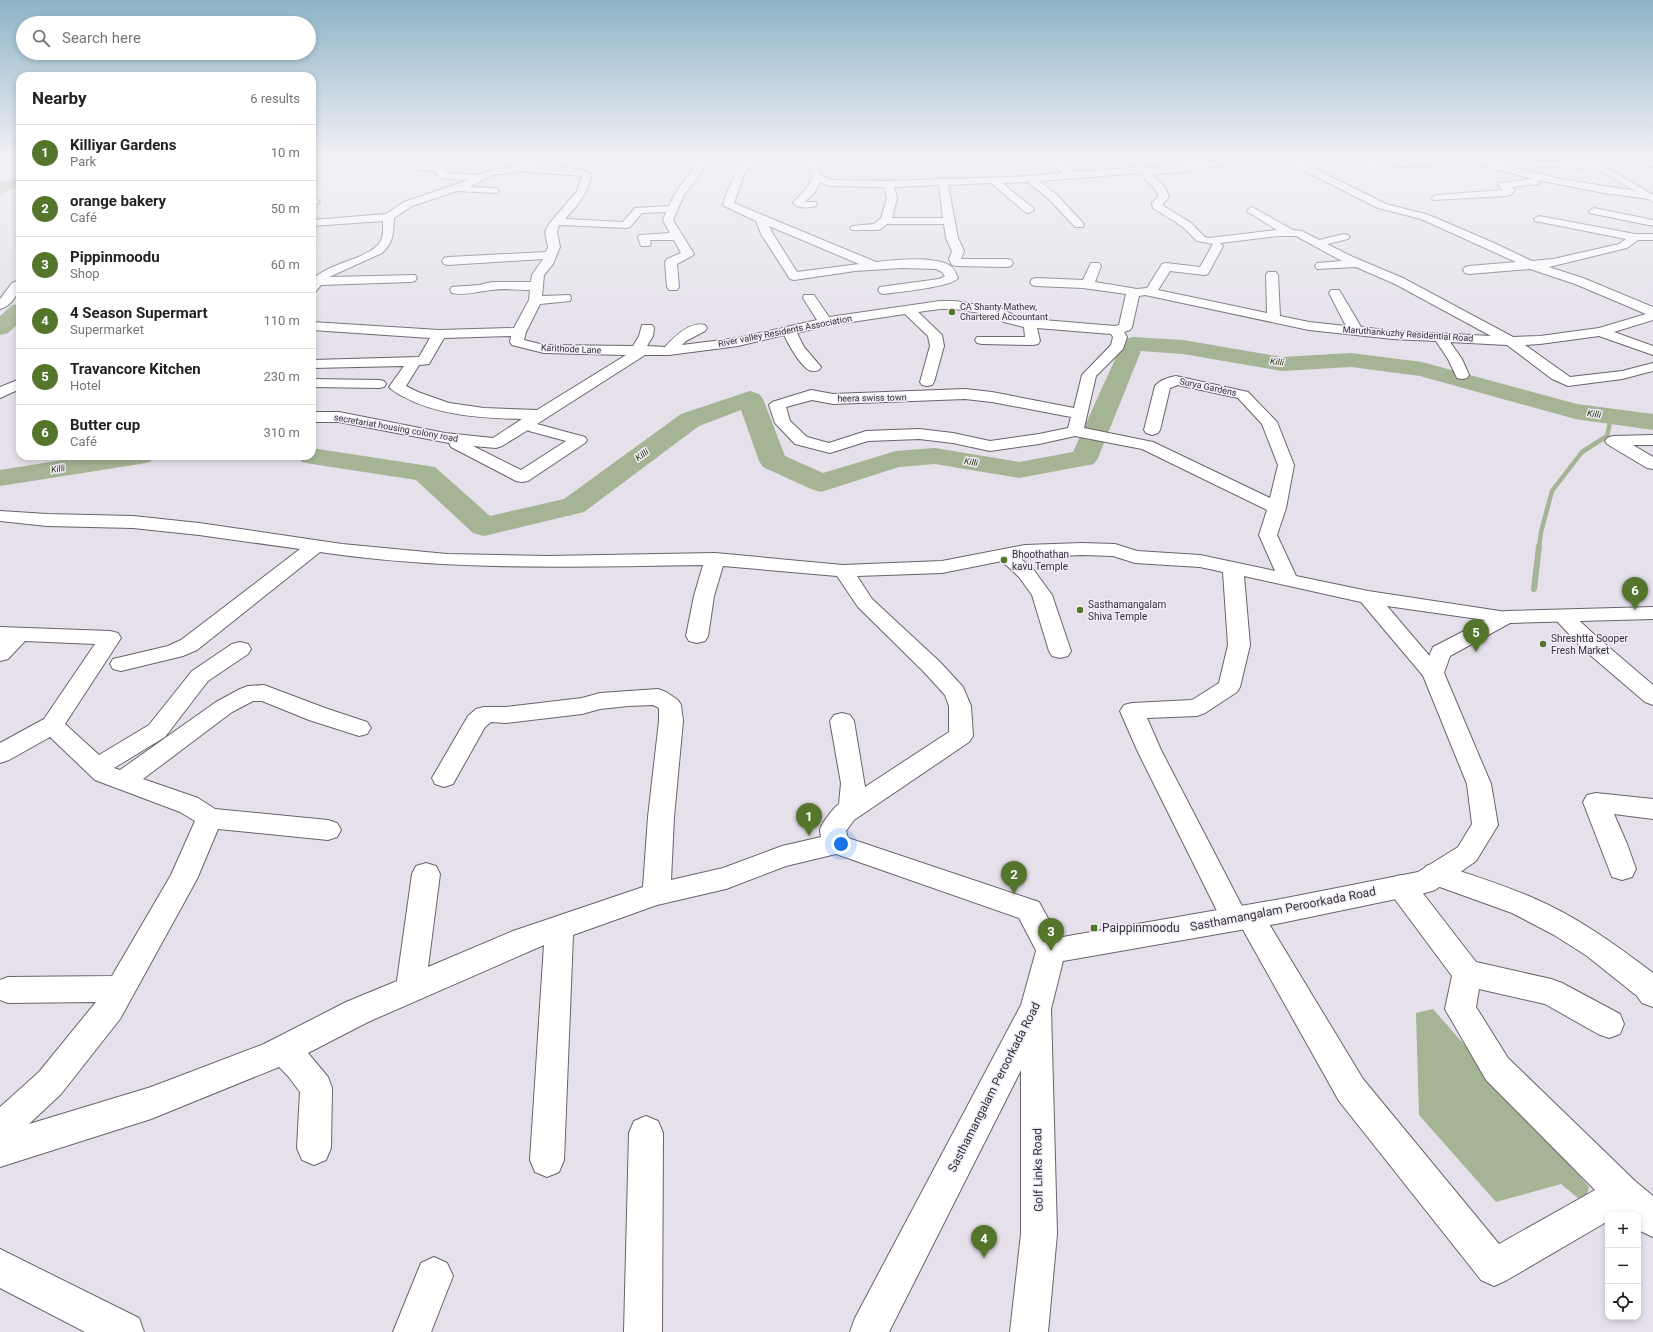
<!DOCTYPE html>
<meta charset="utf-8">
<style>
body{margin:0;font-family:Roboto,sans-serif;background:#f2f2f2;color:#222}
.controls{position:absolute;right:12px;bottom:12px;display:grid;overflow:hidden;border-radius:8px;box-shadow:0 2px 6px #0003}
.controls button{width:36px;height:36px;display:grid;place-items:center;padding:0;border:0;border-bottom:1px solid #e0e0e0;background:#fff;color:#222;font:20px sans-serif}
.you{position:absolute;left:841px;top:844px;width:14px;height:14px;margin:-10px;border:3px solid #fff;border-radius:50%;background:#1a73e8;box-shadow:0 0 0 6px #1a73e833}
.badge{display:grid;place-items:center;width:26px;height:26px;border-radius:50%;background:#55752c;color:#fff;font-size:13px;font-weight:700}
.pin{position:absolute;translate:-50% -33px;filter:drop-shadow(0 1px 2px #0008)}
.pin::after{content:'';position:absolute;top:21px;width:14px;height:12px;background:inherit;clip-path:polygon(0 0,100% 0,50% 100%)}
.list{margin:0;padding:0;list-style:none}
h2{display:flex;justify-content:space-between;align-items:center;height:52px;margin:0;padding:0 16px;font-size:17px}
h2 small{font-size:13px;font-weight:400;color:#767676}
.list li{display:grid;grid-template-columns:26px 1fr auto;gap:12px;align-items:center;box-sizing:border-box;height:56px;padding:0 16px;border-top:1px solid #e0e0e0}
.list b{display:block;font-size:15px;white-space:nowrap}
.list p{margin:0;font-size:13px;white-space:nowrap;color:#767676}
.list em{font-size:13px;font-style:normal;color:#767676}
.icon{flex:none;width:22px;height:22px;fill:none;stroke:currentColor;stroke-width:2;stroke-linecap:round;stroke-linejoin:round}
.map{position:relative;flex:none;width:1653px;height:1332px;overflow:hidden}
.search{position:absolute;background:#fff;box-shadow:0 2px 6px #0003;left:16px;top:16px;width:300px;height:44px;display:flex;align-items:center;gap:10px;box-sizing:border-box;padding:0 14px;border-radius:22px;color:#767676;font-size:15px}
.panel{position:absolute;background:#fff;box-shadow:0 2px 6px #0003;left:16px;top:72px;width:300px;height:388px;border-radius:12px}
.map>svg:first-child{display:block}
</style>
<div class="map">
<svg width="1653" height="1332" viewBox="0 0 1653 1332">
<rect width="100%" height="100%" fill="#e5e0ea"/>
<path fill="#dad2e3" d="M 629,160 L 671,160 L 668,166 L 625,165 Z"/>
<path fill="#cad4c1" d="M 895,169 L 897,182 L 852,182 L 863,171 Z"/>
<path fill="#a4b495" d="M 1433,1009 L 1589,1187 L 1585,1204 L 1561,1184 L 1496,1202 L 1419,1115 L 1416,1013 Z"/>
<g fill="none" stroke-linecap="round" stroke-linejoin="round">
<path stroke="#a4b495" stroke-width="4.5" d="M 1539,547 L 1541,532 L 1552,491 L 1582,452 L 1607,436 L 1611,418"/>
<path stroke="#a4b495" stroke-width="6" d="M 1534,589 L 1539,546"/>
<path fill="#a4b495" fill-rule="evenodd" d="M 20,175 L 20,186 L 0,194 L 0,183 Z
M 20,304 L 20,322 L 8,333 L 0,335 L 0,316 L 12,305 Z
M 1133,337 L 1183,340 L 1282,357 L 1351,353 L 1422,362 L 1577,404 L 1653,414 L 1653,430 L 1575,419 L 1420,376 L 1351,367 L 1282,371 L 1183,354 L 1141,351 L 1098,458 L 1094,464 L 1019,478 L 935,464 L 899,467 L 821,492 L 811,489 L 763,467 L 759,461 L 741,410 L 699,426 L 584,512 L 484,536 L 473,533 L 416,480 L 312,464 L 302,462 L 298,456 L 312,456 L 312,448 L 435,467 L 490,516 L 564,499 L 681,414 L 750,391 L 759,394 L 763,399 L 785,456 L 823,473 L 896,451 L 935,448 L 1019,462 L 1073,452 L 1122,344 L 1125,339 Z
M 87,456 L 154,456 L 150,462 L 140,464 L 0,486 L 0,470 Z"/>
<g stroke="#68646d" stroke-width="2">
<path id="minor" d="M 529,160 L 539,161 L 532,166 C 545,167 583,166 592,175 C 586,195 579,204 565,219 L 623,222 L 635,208 L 669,206 C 673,196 694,162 705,160 C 708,159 712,160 715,160 L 703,170 L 684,195 L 673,220 L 694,254 L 692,256 L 677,264 L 679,287 L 677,290 L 669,290 L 667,287 L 665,262 L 667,259 L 681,253 L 674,240 L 650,240 L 651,244 L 649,246 L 641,246 L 638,237 L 640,235 L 670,233 L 663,220 L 666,212 L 642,213 L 630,227 L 626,228 L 559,225 L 557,232 L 560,247 L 553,264 L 544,275 L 542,296 L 570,295 L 571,298 L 570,301 L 540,304 L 526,332 L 524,340 L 544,345 L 633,346 L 639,336 L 642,325 L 652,325 L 654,328 L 653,336 L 647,346 L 665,347 C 674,337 690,321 705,325 L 707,328 L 705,331 L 686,341 L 682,345 L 738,338 L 817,320 L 803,298 L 804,295 L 814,295 L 829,317 L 940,301 L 955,301 L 1002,309 L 1019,318 L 1115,326 L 1119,325 L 1126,294 L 1083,288 L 1036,286 L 1032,285 L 1030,282 L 1032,279 L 1036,278 L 1083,280 L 1091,263 L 1099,263 L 1101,266 L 1095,282 L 1137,289 L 1147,288 L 1162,264 L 1166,263 L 1200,267 L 1213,244 L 1197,241 L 1183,227 L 1153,208 L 1152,203 L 1159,196 L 1155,189 L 1140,173 L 1039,181 L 1057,195 L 1083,223 L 1084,225 L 1083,227 L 1075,227 L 1049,199 L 1028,182 L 1002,183 L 1033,208 L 1034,210 L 1029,213 L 1025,212 L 991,183 L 948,185 L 958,238 L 964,251 L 961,259 L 1007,259 L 1011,260 L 1013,263 L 1011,266 L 1007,267 L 956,266 L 952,265 L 949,259 L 952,251 L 946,238 L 944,224 L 887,224 L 881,229 L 877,230 L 852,230 L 850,228 L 852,226 L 874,224 L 881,218 L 887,198 L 884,187 L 830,186 L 820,182 L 814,193 L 805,202 L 816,202 L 817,204 L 816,206 C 808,208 799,209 793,203 L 806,189 L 813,177 L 809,171 L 812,160 L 822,160 L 819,171 L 821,175 L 832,180 L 888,181 L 1030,176 L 1063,173 L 1047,160 L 1058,160 L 1075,172 L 1142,167 L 1156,168 L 1219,160 L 1241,160 L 1236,163 L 1180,172 L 1151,174 L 1164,186 L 1169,197 L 1162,205 L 1191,223 L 1205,237 L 1209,238 L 1277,230 L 1248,212 L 1247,210 L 1252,207 L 1293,230 L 1302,231 L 1319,240 L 1344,234 L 1348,235 L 1350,237 L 1348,239 L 1327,244 L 1353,257 L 1403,278 L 1513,337 L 1540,336 L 1599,328 L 1646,314 L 1575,284 L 1530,269 L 1469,274 L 1465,273 L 1463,270 L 1465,267 L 1469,266 L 1516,262 L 1421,219 L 1378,208 L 1293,165 L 1291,163 L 1293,161 L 1312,160 L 1310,162 L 1305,164 L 1386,204 L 1429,215 L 1494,243 L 1532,261 L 1553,259 L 1619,244 L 1626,239 L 1535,221 L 1534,219 L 1539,216 L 1635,234 L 1653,234 L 1653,240 L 1638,240 L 1627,248 L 1549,267 L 1583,278 L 1653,307 L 1653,320 L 1614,332 L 1653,346 L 1653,355 L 1599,336 L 1540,344 L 1525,345 L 1570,377 L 1622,371 L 1653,363 L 1653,371 L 1622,379 L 1568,386 L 1552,379 L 1507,345 L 1450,342 L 1462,359 L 1469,375 L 1467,378 L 1462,379 L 1457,378 L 1448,359 L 1436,341 L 1393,339 L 1309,330 L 1145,295 L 1139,296 L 1132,327 L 1130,330 L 1124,332 L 1127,337 L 1123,349 L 1096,376 L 1084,428 L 1153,442 L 1270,498 L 1278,465 L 1262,424 L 1238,398 L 1178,385 L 1170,388 L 1160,430 L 1158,433 L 1152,435 L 1146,433 L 1144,430 L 1155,386 C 1160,380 1169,377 1176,376 L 1248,392 L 1277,422 L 1294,465 L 1286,508 L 1277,535 L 1296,576 L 1368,591 L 1513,613 L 1516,617 L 1513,621 L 1506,623 L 1387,606 L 1444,673 L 1441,678 L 1433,680 L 1425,678 L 1361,602 L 1244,576 L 1250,645 L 1240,687 L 1237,692 L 1205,713 L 1197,716 L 1147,718 L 1161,750 L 1243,908 L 1250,905 L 1260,909 L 1363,1079 L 1499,1244 L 1595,1190 L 1486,1080 L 1445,1009 L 1452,976 L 1391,894 L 1387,886 L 1391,878 L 1401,875 L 1411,878 L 1476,962 L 1551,979 L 1562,983 L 1620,1014 L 1624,1024 L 1620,1034 L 1609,1038 L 1598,1034 L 1545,1004 L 1479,989 L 1476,1007 L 1508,1058 L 1635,1181 L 1653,1196 L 1653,1237 L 1638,1230 L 1638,1215 L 1608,1215 L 1608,1221 L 1507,1280 L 1494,1286 L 1481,1280 L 1339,1101 L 1242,928 L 1235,931 L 1225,927 L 1137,750 L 1120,711 L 1124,705 L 1132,703 L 1192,700 L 1219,683 L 1228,645 L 1223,572 L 1200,567 L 1135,563 L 1113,556 L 1082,555 L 1020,558 L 1033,569 L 1052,595 L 1071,651 L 1068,656 L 1060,658 L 1052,656 L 1049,651 L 1032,595 L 1019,577 L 1002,561 L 942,573 L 857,576 L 872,599 L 940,662 L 963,687 L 971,706 L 973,736 L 969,742 L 854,820 L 846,831 L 848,838 L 1039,902 L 1066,951 L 1061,960 L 1051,963 L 1041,960 L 1019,918 L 836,854 L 786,866 L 726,889 L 657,905 L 573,935 L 564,1160 L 559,1172 L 547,1177 L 535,1172 L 530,1160 L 544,945 L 368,1022 L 308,1053 L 328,1077 L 332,1088 L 331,1148 L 326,1160 L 314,1165 L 302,1160 L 297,1148 L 300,1092 L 288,1076 L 279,1067 L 151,1119 L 0,1167 L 0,1107 L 39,1072 L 96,1002 L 8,1003 L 0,1000 L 0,980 L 8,977 L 112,976 L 171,875 L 195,821 L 180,812 L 95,780 L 50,737 L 9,760 L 0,763 L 0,743 L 44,719 L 95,644 L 25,641 L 8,659 L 0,661 L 0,627 L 110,631 L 118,633 L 121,638 L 65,724 L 99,755 L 149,725 L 192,671 L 232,644 L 240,642 L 248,644 L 251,649 L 248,654 L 208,681 L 165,737 L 114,768 L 120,770 L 216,702 L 240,689 L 248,686 L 264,685 L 272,688 L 325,708 L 367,722 L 371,728 L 367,734 L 359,736 L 309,720 L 262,701 L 253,701 L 232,712 L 143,779 L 198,798 L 215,809 L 328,820 L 337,823 L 341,830 L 337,837 L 328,840 L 218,829 L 197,879 L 120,1019 L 61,1094 L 29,1124 L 151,1087 L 264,1044 L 346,1002 L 397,981 L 412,874 L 416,866 L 426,863 L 436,866 L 440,874 L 428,967 L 513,931 L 643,887 L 648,817 L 659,721 L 659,708 L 653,705 L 628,706 L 600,709 L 582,714 L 506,723 L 491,722 L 485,727 L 453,784 L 444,787 L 435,784 L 432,778 L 468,716 L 476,709 L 484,707 L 506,707 L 582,698 L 600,693 L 658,689 L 666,692 L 678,700 L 681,705 L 683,721 L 674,817 L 671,880 L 723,868 L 782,846 L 821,837 C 821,835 820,833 820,830 C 821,824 834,807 839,804 L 841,783 L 830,721 L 834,715 L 842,713 L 850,715 L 854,721 L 865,787 L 949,732 L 949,706 L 945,695 L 924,672 L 858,607 L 837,576 L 723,566 L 714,596 L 708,636 L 705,641 L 697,643 L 689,641 L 686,636 L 694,596 L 703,565 C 575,567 447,571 320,552 L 197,650 L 183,656 L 121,671 L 113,669 L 110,664 L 113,659 L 168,646 L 181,640 L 300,549 L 199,535 L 133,528 L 47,526 L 0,521 L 0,511 L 47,514 L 133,516 L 199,523 L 342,544 L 447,554 L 548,556 L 715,553 L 843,565 L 942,561 L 1025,545 L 1082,543 L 1115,544 L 1137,551 L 1200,555 L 1275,571 L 1259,535 L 1267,510 L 1142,449 L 1075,436 L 1039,444 L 990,451 L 953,443 L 919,439 L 868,441 L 830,453 L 795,444 L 775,423 L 769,405 L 772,402 L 811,390 L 833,394 L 965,389 L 992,392 L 1074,408 L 1082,375 L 1111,345 L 1113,337 L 1111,334 L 1037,328 L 1040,341 L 1038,344 L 1033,345 L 982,344 L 977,343 L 975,340 L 977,337 L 1025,337 L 1024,327 L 1004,322 L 998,316 L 955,309 L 940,309 L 918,312 L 942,335 L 944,346 L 934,382 L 932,385 L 927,386 L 922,385 L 920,382 L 930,346 L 928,336 L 905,314 L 825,326 L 797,333 L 804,347 L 821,367 L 819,370 C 816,371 813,372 809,370 C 800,365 789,345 784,335 L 738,346 L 669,355 L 645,355 L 537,424 L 585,437 L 587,440 L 585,443 L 528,481 L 522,482 L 516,481 L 451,447 L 449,443 L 339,422 L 312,422 L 312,412 L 339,412 L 445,433 L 493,438 L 522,419 C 482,418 438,416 402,396 C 397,393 393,391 389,387 L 404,366 L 312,368 L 312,360 L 419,357 L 430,338 L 312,330 L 312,322 L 439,330 L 514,328 L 529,300 L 530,290 C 518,290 504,288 492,290 C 479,291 465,296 452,293 L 450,290 L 452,287 L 479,285 L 492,282 L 531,282 L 532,275 L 543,259 L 448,265 L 444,264 L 442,261 L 444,258 L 448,257 L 546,252 L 548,247 L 545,232 L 549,224 L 577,191 L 582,176 L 521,171 L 493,175 L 469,187 L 494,188 L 498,189 L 499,191 L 498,193 L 457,191 L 412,206 L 394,218 C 393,233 394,242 382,253 L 329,277 L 415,275 L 417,278 L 415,281 L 411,282 L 321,285 L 316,291 L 312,292 L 312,280 C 329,262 368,260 380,242 C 384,236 383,228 383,221 L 312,226 L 312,220 L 386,214 L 404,202 L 468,180 L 439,178 L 435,171 L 417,170 L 415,168 L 417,166 L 439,165 L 442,166 L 446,173 L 479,175 L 491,170 L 518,166 ZM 939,185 L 943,218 L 892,218 L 897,198 L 894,187 ZM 1279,236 L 1296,236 L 1342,261 L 1317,263 L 1315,266 L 1317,269 L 1356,267 L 1395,284 L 1491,336 L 1393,331 L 1361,327 L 1341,293 L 1339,290 L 1331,290 L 1329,293 L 1346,326 L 1309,322 L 1280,316 L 1278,275 L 1276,272 L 1268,272 L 1266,275 L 1267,313 L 1158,290 L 1170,271 L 1204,275 L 1208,274 L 1223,246 L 1220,243 ZM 511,336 L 510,342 L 512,345 L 544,353 L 626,355 L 537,410 L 484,408 L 449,403 L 418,392 L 406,386 L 419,365 L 429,364 L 444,338 ZM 965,399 L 992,402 L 1071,417 L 1068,428 L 1039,434 L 990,441 L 953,433 L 919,429 L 866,431 L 829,443 L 807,437 L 790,421 L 786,407 L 812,400 L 833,404 ZM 528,430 L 529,431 L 566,441 L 521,470 L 473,446 L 496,448 L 502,446 Z
M 743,160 L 753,160 L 744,175 L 734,203 L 876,262 C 895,260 932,256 949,265 C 954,268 956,273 958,278 C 952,287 898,292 884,294 L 880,293 L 878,290 L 880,287 L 939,279 L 945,276 L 942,272 L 936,269 L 901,268 L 855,271 L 794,280 L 790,279 L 761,234 L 756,221 L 724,206 L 723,204 L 734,175 ZM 769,226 L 859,264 L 797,272 L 773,234 Z
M 823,160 L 985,160 C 978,167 848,163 828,163 Z
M 1358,160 L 1370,160 L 1381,167 L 1379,169 L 1373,169 Z
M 1382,160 L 1465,160 L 1460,163 L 1403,167 L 1384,162 Z
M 1468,160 L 1483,160 L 1560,179 L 1649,193 L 1653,194 L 1653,198 L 1649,199 L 1604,193 L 1538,180 L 1539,182 L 1538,184 L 1512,187 L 1515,190 L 1510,195 L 1506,196 L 1433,200 L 1432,198 L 1437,195 L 1503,190 L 1498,185 L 1499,183 L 1533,179 L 1470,162 Z
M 1525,161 L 1600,163 L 1605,166 L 1600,169 L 1522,166 L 1520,164 Z
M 315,199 L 320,202 L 312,207 L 312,200 Z
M 1594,208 L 1653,220 L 1653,226 L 1590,213 L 1589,211 Z
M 20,280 C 20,292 12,306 0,309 L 0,299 L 12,283 Z
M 20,379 L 20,389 L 0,398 L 0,387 Z
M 312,379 L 379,380 L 384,381 L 386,384 L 384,387 L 379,388 L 312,387 Z
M 1653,435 L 1653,445 L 1633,445 L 1653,457 L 1653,469 L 1647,468 L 1607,444 L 1605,441 L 1607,438 L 1613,436 Z
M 1563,610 L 1570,612 L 1598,638 L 1653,685 L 1653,705 L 1645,702 L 1582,648 L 1556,620 L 1553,616 L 1556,612 Z
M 1596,793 L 1653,799 L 1653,819 L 1614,814 L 1627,844 L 1636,869 L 1632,877 L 1622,880 L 1612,877 L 1583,802 L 1587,795 Z
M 1436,863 C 1468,874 1501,884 1531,897 C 1576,916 1615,944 1653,973 L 1653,1007 L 1642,1003 L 1637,996 L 1587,956 L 1554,935 L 1512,913 L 1426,882 L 1422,874 L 1426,866 Z
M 646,1116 L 658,1121 L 663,1133 L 662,1332 L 624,1332 L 629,1133 L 634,1121 Z
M 434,1257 L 447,1263 L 453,1276 L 431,1332 L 393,1332 L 421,1263 Z"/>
</g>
<g stroke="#68646d" stroke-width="2">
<path id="tertiary" d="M 1653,607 L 1653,619 L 1510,623 L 1450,656 L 1444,673 L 1491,784 L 1498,825 L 1476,861 L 1435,890 L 1425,893 L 1281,923 L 1063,961 L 1051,1009 L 1057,1234 L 1048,1332 L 1010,1332 L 1021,1234 L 1021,1070 L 889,1332 L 850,1332 L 855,1318 L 1021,1005 L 1036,951 L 1041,942 L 1051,939 L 1281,899 L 1418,872 L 1458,847 L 1472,824 L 1467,784 L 1422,673 L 1433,647 L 1499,613 L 1506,611 Z
M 0,1249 L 139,1318 L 144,1332 L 85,1332 L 0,1288 Z"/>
</g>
<g stroke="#68646d" stroke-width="2">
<path id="secondary" d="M 1584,160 L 1595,160 L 1653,195 L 1653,202 Z
M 1620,160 L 1653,161 L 1653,167 L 1625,163 Z"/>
</g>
<use href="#minor" fill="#fff" fill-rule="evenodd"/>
<use href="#tertiary" fill="#fff" fill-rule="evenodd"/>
<use href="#secondary" fill="#fff" fill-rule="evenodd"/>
</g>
<linearGradient id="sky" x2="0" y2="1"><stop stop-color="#8db4c7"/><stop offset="0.46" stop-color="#f3f1f6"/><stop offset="1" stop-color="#f3f1f6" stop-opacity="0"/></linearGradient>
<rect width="1653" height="346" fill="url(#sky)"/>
<g fill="#55752c" stroke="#f2edf8" stroke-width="1.5">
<circle cx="952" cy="312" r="4"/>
<circle cx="1004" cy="560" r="4"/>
<circle cx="1080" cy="610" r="4"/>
<circle cx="1543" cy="644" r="4"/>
<rect x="1090" y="924" width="8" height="8" rx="2"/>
</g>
<g text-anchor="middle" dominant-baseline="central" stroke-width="3" stroke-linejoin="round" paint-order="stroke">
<g font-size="9" fill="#323134" stroke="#f2edf8" text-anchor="start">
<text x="960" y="307">CA Shanty Mathew,<tspan x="960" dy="10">Chartered Accountant</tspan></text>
</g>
<g font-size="9" fill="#323134" stroke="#f2edf8">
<text transform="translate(785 331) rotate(-11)">River valley Residents Association</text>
<text transform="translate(1408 334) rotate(4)">Maruthankuzhy Residential Road</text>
<text transform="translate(571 349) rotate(3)">Karithode Lane</text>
<text transform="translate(1208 387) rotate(12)">Surya Gardens</text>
<text transform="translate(872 398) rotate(-1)">heera swiss town</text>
<text transform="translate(396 428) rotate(10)">secretariat housing colony road</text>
</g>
<g font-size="9" font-style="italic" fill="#223504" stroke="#f2edf8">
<text transform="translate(1277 362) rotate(6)">Killi</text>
<text transform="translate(1594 414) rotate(8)">Killi</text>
<text transform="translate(642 455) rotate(-36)">Killi</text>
<text transform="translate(971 462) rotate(9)">Killi</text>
<text transform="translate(58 469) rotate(-9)">Killi</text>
</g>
<g font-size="10" fill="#323134" stroke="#f2edf8" text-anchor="start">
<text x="1012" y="554">Bhoothathan<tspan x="1012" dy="12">kavu Temple</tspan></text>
<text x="1088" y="604">Sasthamangalam<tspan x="1088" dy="12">Shiva Temple</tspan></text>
<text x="1551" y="638">Shreshtta Sooper<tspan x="1551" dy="12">Fresh Market</tspan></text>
</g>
<g font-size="12" fill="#323134" stroke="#f2edf8">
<text transform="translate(1283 909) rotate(-11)">Sasthamangalam Peroorkada Road</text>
<text transform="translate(994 1087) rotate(-63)">Sasthamangalam Peroorkada Road</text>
<text transform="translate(1038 1170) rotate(-91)">Golf Links Road</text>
</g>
<g font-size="12" fill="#323134" stroke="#f2edf8" text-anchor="start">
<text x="1102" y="928">Paippinmoodu</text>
</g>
</g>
</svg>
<div class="controls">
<button>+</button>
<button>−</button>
<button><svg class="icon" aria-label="locate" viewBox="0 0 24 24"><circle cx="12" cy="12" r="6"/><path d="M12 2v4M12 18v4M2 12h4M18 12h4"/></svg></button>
</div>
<div class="you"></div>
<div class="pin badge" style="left:809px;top:836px">1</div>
<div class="pin badge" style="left:1014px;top:894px">2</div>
<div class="pin badge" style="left:1051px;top:951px">3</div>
<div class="pin badge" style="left:984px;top:1258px">4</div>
<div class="pin badge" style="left:1476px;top:652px">5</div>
<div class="pin badge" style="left:1635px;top:610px">6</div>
<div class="search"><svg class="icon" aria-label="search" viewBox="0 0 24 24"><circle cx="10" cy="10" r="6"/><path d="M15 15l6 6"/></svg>Search here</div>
<section class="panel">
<h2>Nearby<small>6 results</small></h2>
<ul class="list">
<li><span class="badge">1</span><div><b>Killiyar Gardens</b><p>Park</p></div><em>10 m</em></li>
<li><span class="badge">2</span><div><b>orange bakery</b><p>Café</p></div><em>50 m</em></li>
<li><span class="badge">3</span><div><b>Pippinmoodu</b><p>Shop</p></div><em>60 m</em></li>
<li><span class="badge">4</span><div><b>4 Season Supermart</b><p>Supermarket</p></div><em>110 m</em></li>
<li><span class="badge">5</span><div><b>Travancore Kitchen</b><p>Hotel</p></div><em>230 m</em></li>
<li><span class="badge">6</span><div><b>Butter cup</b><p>Café</p></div><em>310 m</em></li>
</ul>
</section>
</div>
